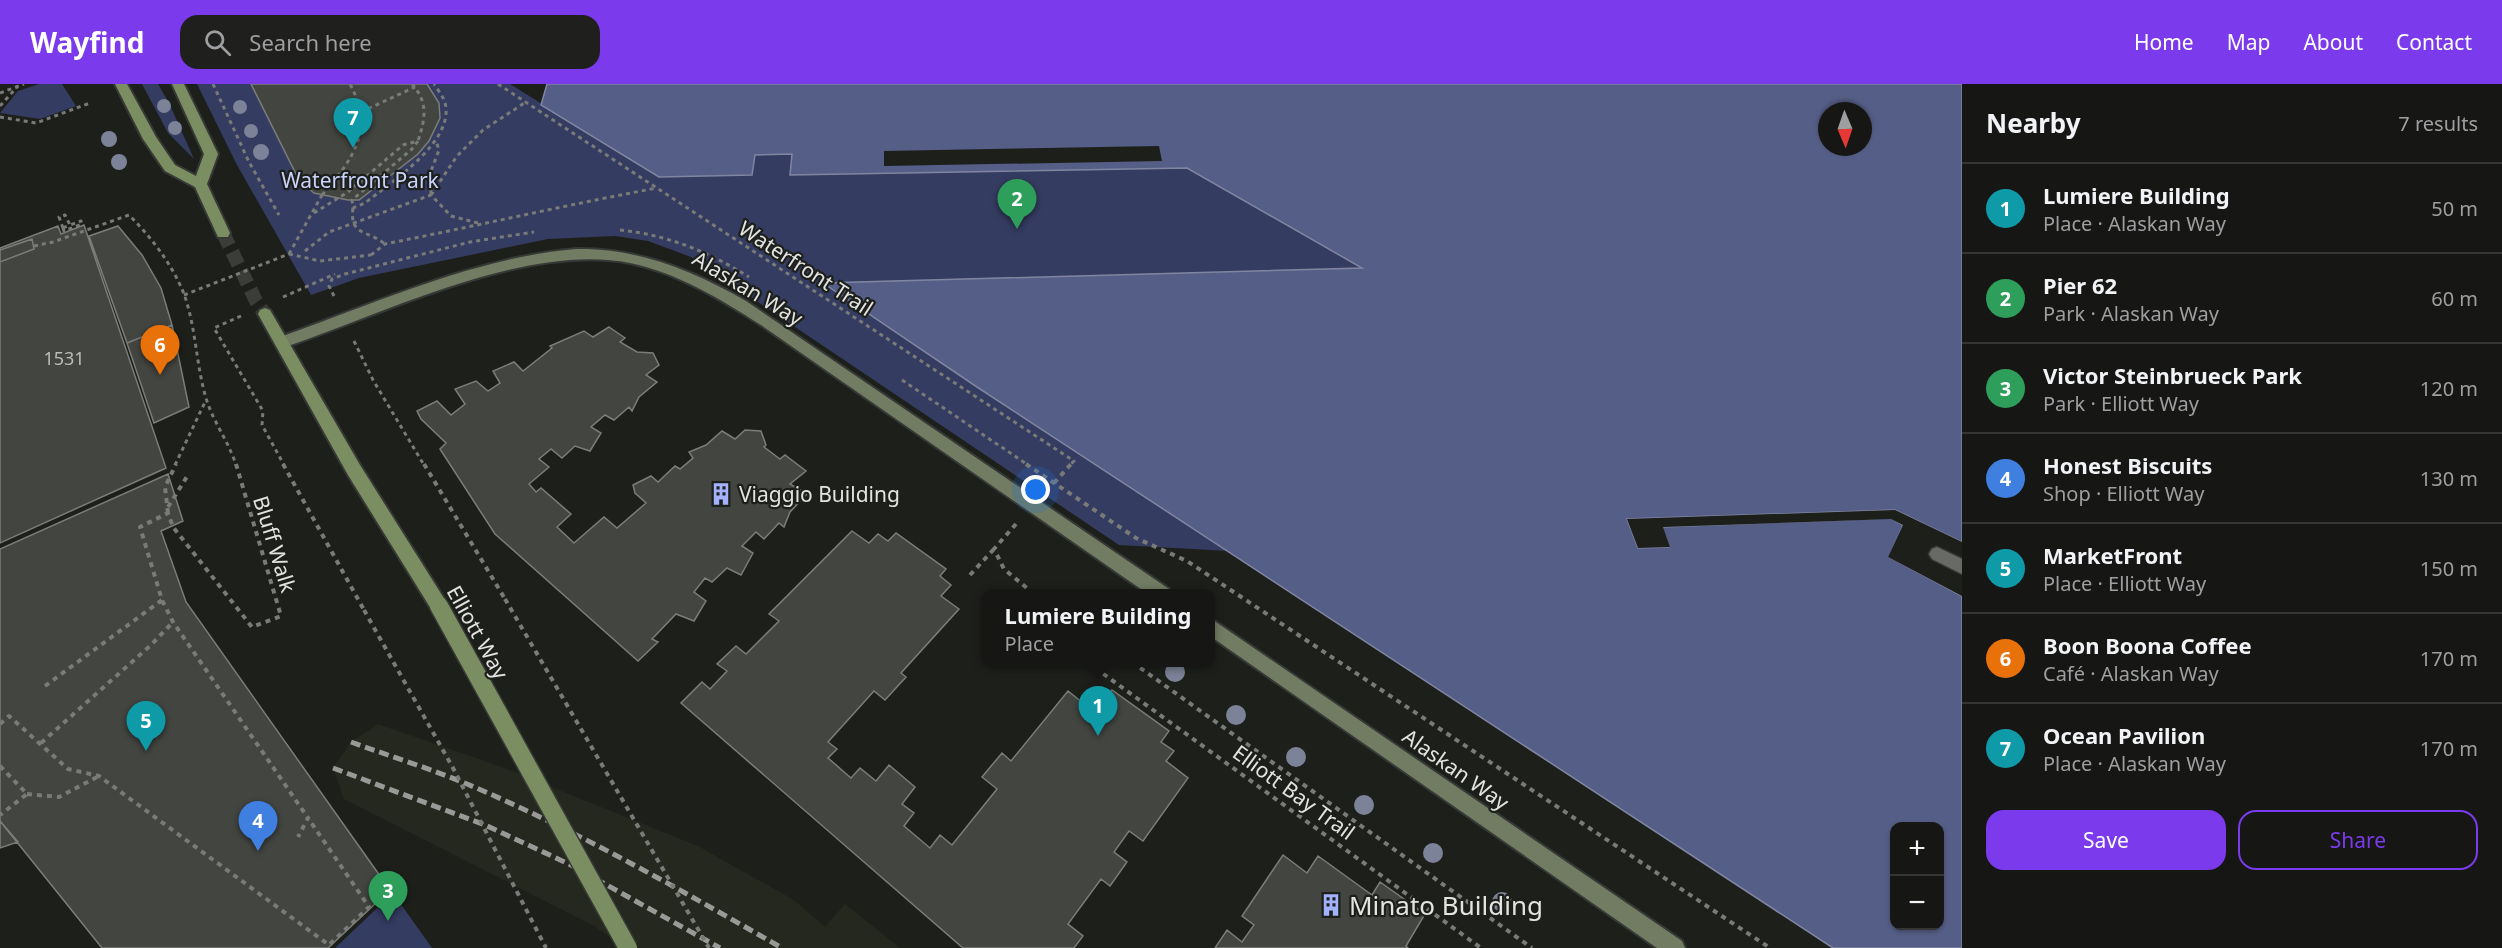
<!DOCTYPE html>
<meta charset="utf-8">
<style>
body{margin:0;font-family:"Noto Sans",sans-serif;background:#1f201d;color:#f1f3f6}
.controls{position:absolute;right:18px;bottom:18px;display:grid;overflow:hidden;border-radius:12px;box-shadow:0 2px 4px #0004}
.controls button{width:54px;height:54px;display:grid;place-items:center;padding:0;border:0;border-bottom:2px solid #353634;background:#161714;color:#f1f3f6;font:30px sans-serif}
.compass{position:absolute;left:1818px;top:18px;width:54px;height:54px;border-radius:50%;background:#161714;box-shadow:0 2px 4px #0004;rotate:178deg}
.you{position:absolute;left:1036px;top:406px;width:21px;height:21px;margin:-15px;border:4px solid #fff;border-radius:50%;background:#1a73e8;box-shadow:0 0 0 9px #1a73e833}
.badge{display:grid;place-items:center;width:39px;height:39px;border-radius:50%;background:#7c3aed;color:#fff;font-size:20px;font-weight:700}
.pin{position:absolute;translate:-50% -50px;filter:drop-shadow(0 2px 3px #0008)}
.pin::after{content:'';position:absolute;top:32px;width:21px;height:18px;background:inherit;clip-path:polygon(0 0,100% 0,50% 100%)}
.popup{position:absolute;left:981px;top:505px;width:234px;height:78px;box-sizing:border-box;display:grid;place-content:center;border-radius:12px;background:#161714;filter:drop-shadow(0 2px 4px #0005);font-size:20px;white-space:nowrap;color:#9e9fa0}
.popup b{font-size:22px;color:#f1f3f6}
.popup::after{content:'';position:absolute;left:50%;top:100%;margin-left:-12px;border:12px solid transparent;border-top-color:#161714}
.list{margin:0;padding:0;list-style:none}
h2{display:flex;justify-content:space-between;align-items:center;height:78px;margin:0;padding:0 24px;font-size:26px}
h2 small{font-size:20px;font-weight:400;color:#9e9fa0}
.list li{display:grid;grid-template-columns:39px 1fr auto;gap:18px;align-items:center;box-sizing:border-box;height:90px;padding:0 24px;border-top:2px solid #353634}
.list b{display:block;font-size:22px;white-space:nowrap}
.list p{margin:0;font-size:20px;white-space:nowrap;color:#9e9fa0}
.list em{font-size:20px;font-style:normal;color:#9e9fa0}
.actions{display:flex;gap:12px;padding:18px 24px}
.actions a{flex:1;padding:14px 0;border:2px solid #7c3aed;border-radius:18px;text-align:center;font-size:21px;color:#7c3aed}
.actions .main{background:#7c3aed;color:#fff}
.icon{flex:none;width:33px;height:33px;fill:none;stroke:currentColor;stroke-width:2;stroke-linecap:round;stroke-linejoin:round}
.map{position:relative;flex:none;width:1962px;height:864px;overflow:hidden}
header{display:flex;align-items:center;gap:36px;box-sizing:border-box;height:84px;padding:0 30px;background:#7c3aed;color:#fff}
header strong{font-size:28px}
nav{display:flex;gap:33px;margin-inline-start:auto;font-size:21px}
.search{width:420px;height:54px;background:#1f201d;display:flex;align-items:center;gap:15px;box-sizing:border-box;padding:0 21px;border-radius:18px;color:#9e9fa0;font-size:22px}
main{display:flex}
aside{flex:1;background:#161714}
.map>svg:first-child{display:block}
</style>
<header>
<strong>Wayfind</strong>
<div class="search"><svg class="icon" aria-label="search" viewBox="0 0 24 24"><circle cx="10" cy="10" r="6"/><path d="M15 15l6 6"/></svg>Search here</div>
<nav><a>Home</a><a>Map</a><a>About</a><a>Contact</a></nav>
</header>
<main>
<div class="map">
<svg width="1962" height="864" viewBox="0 0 1962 864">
<rect width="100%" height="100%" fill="#1d1f1b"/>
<path fill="#24281f" d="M 378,640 L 502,683 L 698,762 L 794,816 L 825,843 L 845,820 L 900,864 L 626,864 L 594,842 L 344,715 L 333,684 L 351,658 Z"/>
<path fill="#353c61" d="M 39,0 L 62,0 L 76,22 L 40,35 L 0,29 L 18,7 Z
M 142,0 L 158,0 L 169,19 L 194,75 L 168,49 Z
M 197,0 L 510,0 L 659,93 L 751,91 L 754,71 L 792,70 L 790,91 L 1187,84 L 1364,184 L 824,199 L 977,303 L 1229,467 L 1119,461 L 691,173 L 648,157 L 615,152 L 548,155 L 359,194 L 311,211 L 237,81 Z
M 393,809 L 432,864 L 335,864 Z"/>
<path fill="#555e86" stroke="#8086a2" stroke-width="1.5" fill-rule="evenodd" d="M 547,0 L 1962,0 L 1962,458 L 1895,426 L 1627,435 L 1638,464 L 1669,463 L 1662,443 L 1891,434 L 1903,441 L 1889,473 L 1962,512 L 1962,864 L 1833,864 L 977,303 L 823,199 L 1362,184 L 1187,84 L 790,91 L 792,70 L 755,71 L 752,91 L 659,93 L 541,21 ZM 1827,27 L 1863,27 L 1863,63 L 1827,63 ZM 1894,742 L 1940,742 L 1940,842 L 1894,842 Z"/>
<path fill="#1d1f1b" d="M 1159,62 L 1162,77 L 884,82 L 884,67 Z
M 1895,426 L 1962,458 L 1962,461 L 1894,429 L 1631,438 L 1640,461 L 1665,460 L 1659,443 L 1662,440 L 1892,432 L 1906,441 L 1892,472 L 1962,508 L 1962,512 L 1888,473 L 1903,441 L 1891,435 L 1663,443 L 1670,463 L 1638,464 L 1627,435 Z"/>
<path fill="#434541" stroke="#7b7d79" stroke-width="1.5" d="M 251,0 L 427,0 L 439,19 L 440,34 L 429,57 L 418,70 L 359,116 L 348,116 L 314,109 L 299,96 Z
M 84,141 L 166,384 L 0,459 L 0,164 L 58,142 L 61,150 Z
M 118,142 L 142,171 L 161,204 L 172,241 L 127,259 L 89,152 Z
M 32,155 L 34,165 L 0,178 L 0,166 Z
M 172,241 L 189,323 L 154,339 L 127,259 Z
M 609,243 L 625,254 L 620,258 L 637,268 L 653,269 L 659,281 L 646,291 L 657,298 L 639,313 L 632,327 L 629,323 L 614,336 L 605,331 L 591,343 L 601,349 L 590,367 L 575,362 L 562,374 L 551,365 L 539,375 L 549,383 L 529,400 L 536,408 L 541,404 L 571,430 L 557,443 L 574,459 L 604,433 L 617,444 L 646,419 L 635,409 L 633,401 L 651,392 L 658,398 L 675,382 L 680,385 L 693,374 L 689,368 L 706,361 L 722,347 L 735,355 L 745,346 L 761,347 L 766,361 L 764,363 L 780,375 L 785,371 L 806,387 L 790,400 L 807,410 L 790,428 L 784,443 L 779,439 L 764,455 L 756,448 L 742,462 L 753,469 L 741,491 L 727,484 L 712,498 L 705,494 L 694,508 L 706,517 L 694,537 L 676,530 L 652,555 L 658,558 L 638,577 L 495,450 L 440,365 L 446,359 L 421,335 L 417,327 L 437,317 L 451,331 L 465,320 L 455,305 L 476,297 L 488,307 L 500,299 L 493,287 L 514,278 L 523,287 L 552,264 L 550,262 L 584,247 L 593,253 Z
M 168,390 L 183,437 L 161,447 L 186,518 L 390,806 L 328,864 L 102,864 L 0,737 L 0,465 Z
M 852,447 L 869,459 L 878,450 L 888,457 L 896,449 L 946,485 L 940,492 L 951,501 L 941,512 L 959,525 L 901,589 L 906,593 L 885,616 L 874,607 L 828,658 L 837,665 L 828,674 L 851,694 L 860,684 L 876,697 L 889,681 L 915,703 L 902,720 L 914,729 L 904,742 L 930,764 L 940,751 L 952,761 L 997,705 L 982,693 L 1002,669 L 1011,677 L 1068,607 L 1083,619 L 1093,606 L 1105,614 L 1112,606 L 1169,647 L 1161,658 L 1174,667 L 1166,677 L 1188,694 L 1143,757 L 1129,747 L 1114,768 L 1127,778 L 1110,802 L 1101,795 L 1068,840 L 1083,852 L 1074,864 L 963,864 L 681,619 L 702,598 L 710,605 L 727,587 L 717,580 L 736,562 L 746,570 L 779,537 L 769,530 Z
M 0,737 L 18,758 L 0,764 Z
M 1283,771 L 1307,789 L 1318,772 L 1372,811 L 1380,798 L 1425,830 L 1406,862 L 1408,864 L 1215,864 L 1227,846 L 1242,858 L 1254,841 L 1242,832 Z"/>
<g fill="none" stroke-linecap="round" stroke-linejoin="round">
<path stroke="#3b3d39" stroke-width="14" stroke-dasharray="14 7" stroke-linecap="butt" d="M 223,149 L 256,217 L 265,230"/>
<g stroke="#373936" stroke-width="3">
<path id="service" d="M 1937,463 L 1962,475 L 1962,490 L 1932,475 L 1929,470 L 1932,465 Z"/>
</g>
<g stroke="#373936" stroke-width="4">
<path id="secondary" d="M 576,165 C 638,164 692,186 746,217 L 1169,505 L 1171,510 L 1148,510 L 761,241 C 720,215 678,189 630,179 C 525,158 382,231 282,264 L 277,262 L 275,258 L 277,254 C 374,220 472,174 576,165 Z
M 1210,534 L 1682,857 L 1685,864 L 1657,864 L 1210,552 Z"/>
</g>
<g stroke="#373936" stroke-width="4">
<path id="primary" d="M 115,0 L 127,0 L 156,53 L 175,81 L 196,92 L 204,70 L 172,0 L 184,0 L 218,70 L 207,100 L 230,149 L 228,153 L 218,153 L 195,103 L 165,87 L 143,55 Z
M 265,224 L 270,226 L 360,381 L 445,516 L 448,522 L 445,528 L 439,530 L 433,528 L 348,391 L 258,230 L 260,226 Z"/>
</g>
<path stroke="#797b78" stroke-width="3" stroke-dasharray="4 4" stroke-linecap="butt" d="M 213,0 L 249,78 L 279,131
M 412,0 C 429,19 425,35 418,57
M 498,0 L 1074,377 L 1070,381
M 0,9 L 24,0
M 0,22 L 18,2
M 361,28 L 415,3
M 0,33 L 36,39 L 90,19
M 431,110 L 431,87 L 439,66 L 436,57
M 322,111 C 353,75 375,46 350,0
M 431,111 L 457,72 L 483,46 L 526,18
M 314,129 L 348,108 L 403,61 L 418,57 L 412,65 L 352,116 L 353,124 L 365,119 C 390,99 459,55 444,16 C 442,11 437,5 434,0
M 63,144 L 64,147 L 82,140 L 81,137 L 70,141
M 63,144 L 59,133 L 65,131 L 70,141
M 63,144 L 70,141
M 620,146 C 668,151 709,168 749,193
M 34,162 L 53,158 L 129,131 C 151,153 172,180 184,210 C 196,243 196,281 206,314 C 213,338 229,358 236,381
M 305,167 L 329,148 L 431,111 L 451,132 L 482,140
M 371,171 L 385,160 C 476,142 566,121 657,104
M 334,212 L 329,202 L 332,195 L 345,190 L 470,158 L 534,148
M 283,213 L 335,190
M 241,232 L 214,244 L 263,327 L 262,341 L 284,381
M 354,257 L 373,296 L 424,381
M 902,296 L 1028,381
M 175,381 L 206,316"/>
<path stroke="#797b78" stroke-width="4" stroke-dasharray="5 5" stroke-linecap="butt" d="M 236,380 L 281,532 L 252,543 L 173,443 L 168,429 L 140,443 L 162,516 L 173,538 L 308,734 L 298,753
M 283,380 L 364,526
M 424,380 L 505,515
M 1026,380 L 1136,454 L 1187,477 L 1770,864
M 1054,399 L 1071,380
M 168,423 L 188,391
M 168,429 L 165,403 L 176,380
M 1016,440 L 994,465 L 1004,485 L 1034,510
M 970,491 L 994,465
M 1087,578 L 1481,864
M 1132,578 L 1532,864
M 45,602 L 162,516
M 0,640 L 9,632 L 68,685 L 99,692 L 329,861 L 369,823 L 308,734
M 41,659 L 151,561 L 173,538
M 0,682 L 27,710 L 0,731
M 27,710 L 59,713 L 99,692"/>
<use href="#service" fill="#676a65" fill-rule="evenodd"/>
<use href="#secondary" fill="#717c63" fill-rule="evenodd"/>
<use href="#primary" fill="#7b8e61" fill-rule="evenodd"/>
<path stroke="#999a97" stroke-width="5" stroke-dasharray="10 5" stroke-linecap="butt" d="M 351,658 C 389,672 429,684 467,700 C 576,746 679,805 782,864
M 333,684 L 485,741 L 569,780 L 720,864"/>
<g stroke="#373936" stroke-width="21" stroke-linecap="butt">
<path id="primary-bridge" d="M 439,522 L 628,864"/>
</g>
<path stroke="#797b78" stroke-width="3" stroke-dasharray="4 4" stroke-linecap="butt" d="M 353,124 C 349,152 368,146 385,160
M 289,170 L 320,177 L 371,171
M 289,170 L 322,111
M 184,211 L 289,170"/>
<path stroke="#797b78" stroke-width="4" stroke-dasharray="5 5" stroke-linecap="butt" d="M 505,515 L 709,864
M 364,526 L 453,684 L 546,864"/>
<use href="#primary-bridge" stroke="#7b8e61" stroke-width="18"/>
</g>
<g fill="#7c8297">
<circle cx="164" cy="22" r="7"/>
<circle cx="240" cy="23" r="7"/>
<circle cx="175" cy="44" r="7"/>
<circle cx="251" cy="47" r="7"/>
<circle cx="109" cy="55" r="8"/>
<circle cx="261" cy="68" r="8"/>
<circle cx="119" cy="78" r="8"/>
<circle cx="1175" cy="588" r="10"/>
<circle cx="1236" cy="631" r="10"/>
<circle cx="1296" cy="673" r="10"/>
<circle cx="1364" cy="721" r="10"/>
<circle cx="1433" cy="769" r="10"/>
<circle cx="1502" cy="818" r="10"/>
</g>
<defs>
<g id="building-bare" transform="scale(1.8)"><path d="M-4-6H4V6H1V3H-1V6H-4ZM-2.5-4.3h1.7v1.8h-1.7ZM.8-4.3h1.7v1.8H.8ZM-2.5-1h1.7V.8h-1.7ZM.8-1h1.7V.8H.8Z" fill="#a3b2fd" stroke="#1d1f1b" stroke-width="2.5" paint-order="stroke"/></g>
</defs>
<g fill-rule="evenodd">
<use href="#building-bare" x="721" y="410"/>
<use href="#building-bare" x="1331" y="821"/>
</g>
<g text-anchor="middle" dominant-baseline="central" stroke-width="4.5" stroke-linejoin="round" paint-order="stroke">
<g font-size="18" fill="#bbbcba">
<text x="64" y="274">1531</text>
</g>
<g font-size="21" fill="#c9d3fc" stroke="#1d1f1b">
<text x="360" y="96">Waterfront Park</text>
</g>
<g font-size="21" fill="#e3e4e2" stroke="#1d1f1b">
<text transform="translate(806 184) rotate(33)">Waterfront Trail</text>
<text transform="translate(748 204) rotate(31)">Alaskan Way</text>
<text transform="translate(275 460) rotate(73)">Bluff Walk</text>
<text transform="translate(478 548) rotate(61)">Elliott Way</text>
<text transform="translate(1456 685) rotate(35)">Alaskan Way</text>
<text transform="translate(1294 708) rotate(36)">Elliott Bay Trail</text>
</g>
<g font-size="21" fill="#e3e4e2" stroke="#1d1f1b" text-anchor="start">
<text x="739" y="410">Viaggio Building</text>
</g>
<g font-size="26" fill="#e3e4e2" stroke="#1d1f1b" text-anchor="start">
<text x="1349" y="821">Minato Building</text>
</g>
</g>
</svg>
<div class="controls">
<button>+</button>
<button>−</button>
</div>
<svg class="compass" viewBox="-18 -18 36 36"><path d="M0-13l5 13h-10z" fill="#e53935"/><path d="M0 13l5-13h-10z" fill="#9e9fa0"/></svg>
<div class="you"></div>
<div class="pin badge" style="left:1098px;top:652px;background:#0f9aa8">1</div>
<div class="popup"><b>Lumiere Building</b>Place</div>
<div class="pin badge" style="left:1017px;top:145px;background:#2e9e5b">2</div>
<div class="pin badge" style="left:388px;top:837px;background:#2e9e5b">3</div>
<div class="pin badge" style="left:258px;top:767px;background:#3f7fe0">4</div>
<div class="pin badge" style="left:146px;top:667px;background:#0f9aa8">5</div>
<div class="pin badge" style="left:160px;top:291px;background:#e8710a">6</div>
<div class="pin badge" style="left:353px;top:64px;background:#0f9aa8">7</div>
</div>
<aside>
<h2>Nearby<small>7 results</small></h2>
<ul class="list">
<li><span class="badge" style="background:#0f9aa8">1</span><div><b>Lumiere Building</b><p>Place · Alaskan Way</p></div><em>50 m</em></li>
<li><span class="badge" style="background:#2e9e5b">2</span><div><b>Pier 62</b><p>Park · Alaskan Way</p></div><em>60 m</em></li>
<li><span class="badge" style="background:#2e9e5b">3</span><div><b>Victor Steinbrueck Park</b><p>Park · Elliott Way</p></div><em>120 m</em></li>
<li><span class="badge" style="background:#3f7fe0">4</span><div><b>Honest Biscuits</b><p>Shop · Elliott Way</p></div><em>130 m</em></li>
<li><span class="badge" style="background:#0f9aa8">5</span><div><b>MarketFront</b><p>Place · Elliott Way</p></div><em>150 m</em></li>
<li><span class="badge" style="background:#e8710a">6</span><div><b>Boon Boona Coffee</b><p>Café · Alaskan Way</p></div><em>170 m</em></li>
<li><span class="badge" style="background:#0f9aa8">7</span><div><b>Ocean Pavilion</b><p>Place · Alaskan Way</p></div><em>170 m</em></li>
</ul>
<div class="actions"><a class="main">Save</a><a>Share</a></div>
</aside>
</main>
